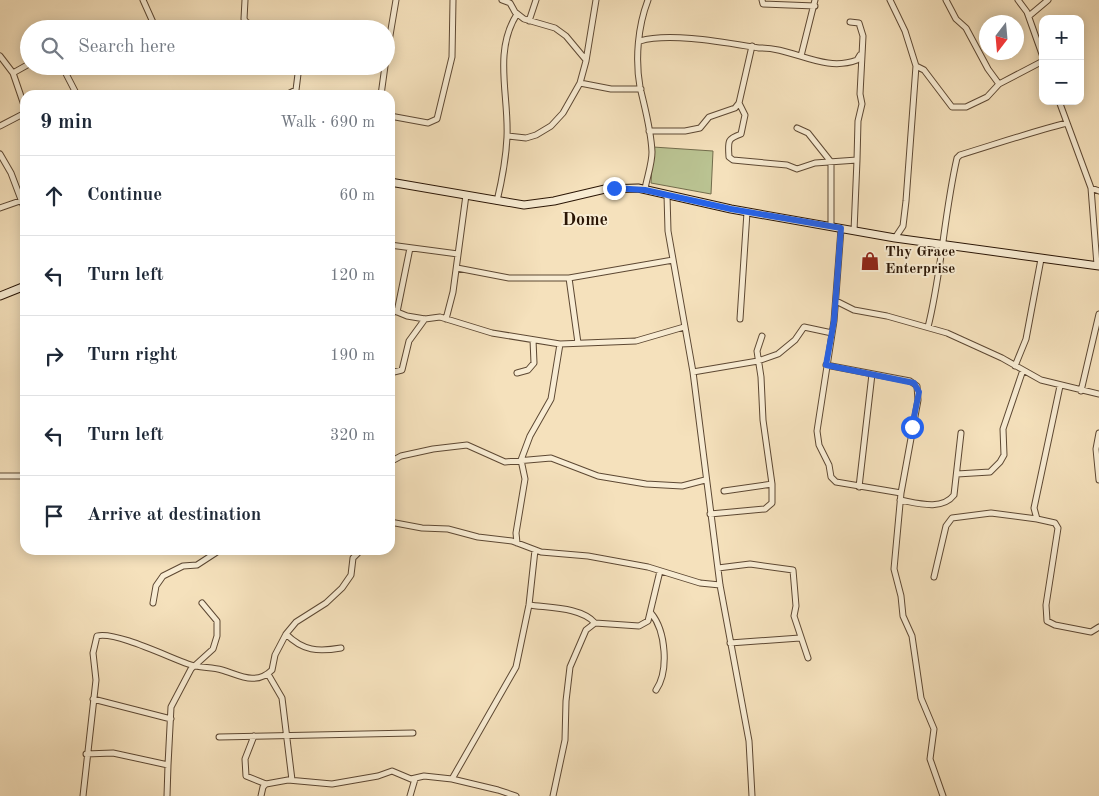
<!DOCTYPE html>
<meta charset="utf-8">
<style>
body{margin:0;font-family:"Old Standard TT",serif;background:#f6f6f7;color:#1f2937}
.controls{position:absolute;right:15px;top:15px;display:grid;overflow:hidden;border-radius:10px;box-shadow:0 2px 12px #0003}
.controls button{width:45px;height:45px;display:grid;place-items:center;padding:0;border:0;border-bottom:1px solid #e0e1e3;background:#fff;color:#1f2937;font:25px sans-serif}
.compass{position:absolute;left:979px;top:15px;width:45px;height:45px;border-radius:50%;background:#fff;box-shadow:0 2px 12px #0003;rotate:196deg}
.stop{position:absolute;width:15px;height:15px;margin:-11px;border:4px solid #2563eb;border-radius:50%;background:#fff}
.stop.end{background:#2563eb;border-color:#fff;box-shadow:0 1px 5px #0008}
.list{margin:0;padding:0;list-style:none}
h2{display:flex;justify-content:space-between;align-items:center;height:65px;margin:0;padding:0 20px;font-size:21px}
h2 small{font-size:16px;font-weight:400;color:#747a83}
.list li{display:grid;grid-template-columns:32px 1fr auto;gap:15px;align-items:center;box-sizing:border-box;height:80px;padding:0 20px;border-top:1px solid #e0e1e3}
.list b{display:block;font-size:19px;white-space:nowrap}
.list em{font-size:16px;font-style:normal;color:#747a83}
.icon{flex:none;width:28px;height:28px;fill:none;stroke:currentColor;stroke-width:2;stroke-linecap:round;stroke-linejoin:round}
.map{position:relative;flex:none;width:1099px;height:796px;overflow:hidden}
.search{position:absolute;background:#fff;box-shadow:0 2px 12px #0003;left:20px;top:20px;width:375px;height:55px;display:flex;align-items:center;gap:12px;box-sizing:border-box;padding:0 18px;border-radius:28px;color:#747a83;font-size:19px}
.panel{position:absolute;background:#fff;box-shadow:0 2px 12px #0003;left:20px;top:90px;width:375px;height:465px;border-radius:15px}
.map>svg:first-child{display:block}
</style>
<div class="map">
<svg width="1099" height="796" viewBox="0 0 1099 796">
<rect width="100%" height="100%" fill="#f5e1bc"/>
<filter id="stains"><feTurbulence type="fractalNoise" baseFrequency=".004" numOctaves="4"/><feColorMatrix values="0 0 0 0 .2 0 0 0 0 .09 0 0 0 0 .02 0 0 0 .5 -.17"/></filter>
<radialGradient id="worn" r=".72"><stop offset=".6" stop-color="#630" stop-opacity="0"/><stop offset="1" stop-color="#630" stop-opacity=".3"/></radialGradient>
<path fill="#bac392" stroke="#726c4c" d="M 653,147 L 713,151 L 711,194 L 651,183 Z"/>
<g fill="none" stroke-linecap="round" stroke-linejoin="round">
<g stroke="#5d4833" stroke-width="7">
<path id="street" d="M 143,0 L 156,29
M 245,0 L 244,19 L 247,23 L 277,29
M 502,0 L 510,3 L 515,12 L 524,19 L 555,28 L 566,36 L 586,60
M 762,0 L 763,4 L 815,6
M 890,0 L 905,31 L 916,66
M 946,0 L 956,19 L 966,28 L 988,69 L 999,84
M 1018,0 L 1027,12 L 1043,57
M 1029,16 L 1048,0
M 529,21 L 536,0
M 640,41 C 670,32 727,43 759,48 C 793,47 823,73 857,60 L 860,55
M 0,56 L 13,73 L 25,108
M 801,56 L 815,0
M 386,59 L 396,0
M 62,66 L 77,95
M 13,73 L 29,64
M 580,83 L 611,89 L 641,89
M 296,90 L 299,66
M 286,95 L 296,90
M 381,95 L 385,66
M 1059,101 L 1091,188 L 1097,265
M 739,103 L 745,115 L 741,134 C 727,139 728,141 729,157 L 733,160 L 787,165 L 797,169 L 815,163 L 857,160 L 858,121 L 862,104 L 860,94 L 863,36 L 859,23 L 850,22
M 390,116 L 428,123 L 437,119 L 452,57 L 453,0
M 0,126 L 25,113
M 797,128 L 808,133 L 831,162 L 831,227
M 649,131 L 685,131 L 700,128 L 709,117 L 735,108 L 739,103 L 752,46
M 507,136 L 526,138 L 536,135 L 551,126 L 563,113 L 580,83 L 586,61 L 596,0
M 0,154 L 11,173 L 25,210
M 1091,188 L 1099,191
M 645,189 C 647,177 652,164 652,152 C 651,129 645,109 640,87 C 635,59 638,26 648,0
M 667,195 L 668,231 L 693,372 L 720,585 L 749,741 L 752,796
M 497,201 C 502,180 506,159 507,137 C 509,95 493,52 517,14
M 0,208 L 20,201
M 841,229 L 834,321 L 817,431 L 819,445 L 829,465 L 831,477 L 836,482 L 901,493
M 854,231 L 857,160
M 895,238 L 903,226 L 906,201 L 916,66 L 924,70 L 952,107 L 966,107 L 987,97 L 999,84 L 1043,61
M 390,245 L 458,254
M 457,268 L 509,278 L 569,278 L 673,260
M 569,278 L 578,343
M 836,301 L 854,310 L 887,316 L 947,333 L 1002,358 L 1041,380 L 1099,394
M 390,309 L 407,316 L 425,319 L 440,317 L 492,333 L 560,344 L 636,341 L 684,327
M 397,312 L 410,248
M 446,319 L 453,292 L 466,195
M 740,319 L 747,212
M 928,327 C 942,271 944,214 957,158 L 960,155 C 996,144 1031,132 1067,123
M 826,365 L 910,381 L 917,386 L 918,400 L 901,493 L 894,569 L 901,596 L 903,616 L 912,636 L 921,698 L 934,729 L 930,759 L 943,796
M 1015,366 L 1026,339 L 1041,259
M 693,372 L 758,361 L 778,354 L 795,340 L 804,327 L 832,333
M 390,373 L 402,370 L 409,341 L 425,319
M 517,373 L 528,370 L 534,363 L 533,340
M 1060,386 L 1034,508 L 1037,519 L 1055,523 L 1058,528 L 1046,605 L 1047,621 L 1055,625 L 1091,632 L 1099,627
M 1081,391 L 1099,314
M 1099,433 L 1096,449 L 1099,480
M 390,462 L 401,456 L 433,449 L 467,445 L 505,462 L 551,458 L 598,476 L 646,484 L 682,486 L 705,480
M 957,474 L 990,472 L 1000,462 L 1004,455 L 1003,429 L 1023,370
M 0,476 L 24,476
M 859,487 L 872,374
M 724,491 L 772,484
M 900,500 C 917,503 942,511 954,495 L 961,433
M 710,514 L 765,509 L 772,503 L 772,484 L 763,420 L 761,377 L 757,351 L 762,336
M 390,522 L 422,528 L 448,529 L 478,537 L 512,541 L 541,552 L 588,556 L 648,567 L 700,583 L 720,585
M 517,543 L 516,533 L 525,479 L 521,460 L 530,436 L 551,399 L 560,344
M 718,568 L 750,564 L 793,570 L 796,606 L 794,616 L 808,658
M 934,577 L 946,526 L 952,518 L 991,513 L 1037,519
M 153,603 L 156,586 L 163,576 L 183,566 L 197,565 L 220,550
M 529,605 C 549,608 581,607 595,623
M 651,613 C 666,631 669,671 656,690
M 286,634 C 303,651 318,652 341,648
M 730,643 L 800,638
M 268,674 L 282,698 L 292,780
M 93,699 L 171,719
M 254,736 L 245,759 L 246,776 L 266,784 L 288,780 L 332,784 L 378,776 L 392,771 L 411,779 L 424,776 L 452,779 L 498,790 L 516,796
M 219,737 L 413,733
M 86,754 L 113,753 L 168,765 L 167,796
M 168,765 L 171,707 L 191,669 L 213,649 L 217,636 L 217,621 L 202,603
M 452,779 L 516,667 L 529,605 L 535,550
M 83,796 L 96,680 L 93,653 L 97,636 C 115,631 168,657 188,664 C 198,668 211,667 222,670 C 239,675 256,686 272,670 L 275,655 L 286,634 L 296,622 L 326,603 L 342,588 L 351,575 L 353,558 L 361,550
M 261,796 L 263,787 L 266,784
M 410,796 L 415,779
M 553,796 L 565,740 L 566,701 L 570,667 L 586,630 L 595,623 L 639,626 L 648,621 L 660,571"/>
</g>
<g stroke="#2a1505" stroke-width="9">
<path id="secondary" d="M 390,182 L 524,205 L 554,201 L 605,189 L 638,188 L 731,209 L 895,238 L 1099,266
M 0,296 L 25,286"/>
</g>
<use href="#street" stroke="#f8ecd3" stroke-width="5"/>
<use href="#secondary" stroke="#f8ecd3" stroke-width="7"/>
</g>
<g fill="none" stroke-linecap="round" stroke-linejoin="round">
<path stroke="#2563eb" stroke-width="6" d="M 614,188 L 645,190 L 731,209 L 841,228 L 834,321 L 826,365 L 914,383 L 919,392 L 912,427"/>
</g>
<defs>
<g id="shop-bare" transform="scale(1.5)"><path d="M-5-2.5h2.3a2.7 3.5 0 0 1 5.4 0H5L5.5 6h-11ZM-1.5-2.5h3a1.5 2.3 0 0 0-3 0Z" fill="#8f2418" stroke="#f8ecd3" stroke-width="2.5" paint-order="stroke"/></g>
</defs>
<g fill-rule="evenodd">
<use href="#shop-bare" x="870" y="261"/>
</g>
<g text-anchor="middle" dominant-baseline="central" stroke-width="4" stroke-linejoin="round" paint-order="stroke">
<g font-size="15" font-weight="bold" fill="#2a1505" stroke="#f8ecd3" text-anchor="start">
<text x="885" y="252">Thy Grace<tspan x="885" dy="17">Enterprise</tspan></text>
</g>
<g font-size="18" font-weight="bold" fill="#2a1505" stroke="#f8ecd3">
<text x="585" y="220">Dome</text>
</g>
</g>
<rect width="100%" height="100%" filter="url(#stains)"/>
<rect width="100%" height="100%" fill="url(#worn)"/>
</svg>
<div class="controls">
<button>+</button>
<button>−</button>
</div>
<svg class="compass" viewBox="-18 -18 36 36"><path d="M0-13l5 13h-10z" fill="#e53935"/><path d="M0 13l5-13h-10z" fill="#747a83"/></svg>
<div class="stop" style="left:912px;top:427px"></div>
<div class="stop end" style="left:614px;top:188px"></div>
<div class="search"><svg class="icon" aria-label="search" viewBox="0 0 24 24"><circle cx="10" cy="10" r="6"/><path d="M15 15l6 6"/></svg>Search here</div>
<section class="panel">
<h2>9 min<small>Walk · 690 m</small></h2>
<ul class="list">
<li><svg class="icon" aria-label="ahead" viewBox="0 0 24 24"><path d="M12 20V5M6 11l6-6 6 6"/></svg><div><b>Continue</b></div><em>60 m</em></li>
<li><svg class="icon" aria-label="left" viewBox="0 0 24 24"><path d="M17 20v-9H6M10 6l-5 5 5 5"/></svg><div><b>Turn left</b></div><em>120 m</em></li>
<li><svg class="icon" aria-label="right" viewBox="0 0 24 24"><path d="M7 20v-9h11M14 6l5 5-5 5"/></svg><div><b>Turn right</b></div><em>190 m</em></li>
<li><svg class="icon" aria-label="left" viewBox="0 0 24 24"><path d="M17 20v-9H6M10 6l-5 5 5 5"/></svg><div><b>Turn left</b></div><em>320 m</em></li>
<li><svg class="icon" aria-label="arrive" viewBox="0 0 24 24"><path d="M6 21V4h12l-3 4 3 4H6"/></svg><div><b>Arrive at destination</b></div></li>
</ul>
</section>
</div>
